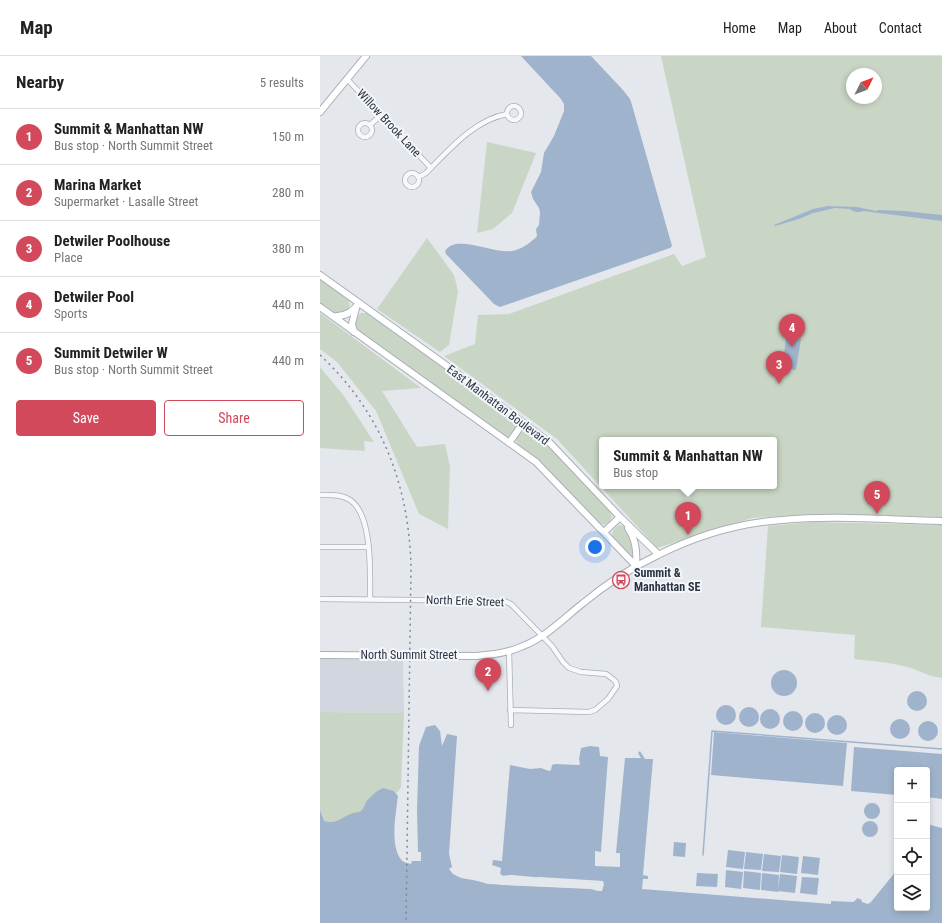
<!DOCTYPE html>
<meta charset="utf-8">
<style>
body{margin:0;font-family:"Roboto Condensed",sans-serif;background:#f2f2f2;color:#222}
.controls{position:absolute;right:12px;bottom:12px;display:grid;overflow:hidden;border-radius:4px;box-shadow:0 2px 6px #0003}
.controls button{width:36px;height:36px;display:grid;place-items:center;padding:0;border:0;border-bottom:1px solid #e0e0e0;background:#fff;color:#222;font:20px sans-serif}
.compass{position:absolute;left:526px;top:12px;width:36px;height:36px;border-radius:50%;background:#fff;box-shadow:0 2px 6px #0003;rotate:48deg}
.you{position:absolute;left:275px;top:491px;width:14px;height:14px;margin:-10px;border:3px solid #fff;border-radius:50%;background:#1a73e8;box-shadow:0 0 0 6px #1a73e833}
.badge{display:grid;place-items:center;width:26px;height:26px;border-radius:50%;background:#d1495b;color:#fff;font-size:13px;font-weight:700}
.pin{position:absolute;translate:-50% -33px;filter:drop-shadow(0 1px 2px #0008)}
.pin::after{content:'';position:absolute;top:21px;width:14px;height:12px;background:inherit;clip-path:polygon(0 0,100% 0,50% 100%)}
.popup{position:absolute;left:279px;top:381px;width:178px;height:52px;box-sizing:border-box;display:grid;place-content:center;border-radius:4px;background:#fff;filter:drop-shadow(0 1px 3px #0005);font-size:13px;white-space:nowrap;color:#767676}
.popup b{font-size:15px;color:#222}
.popup::after{content:'';position:absolute;left:50%;top:100%;margin-left:-8px;border:8px solid transparent;border-top-color:#fff}
.list{margin:0;padding:0;list-style:none}
h2{display:flex;justify-content:space-between;align-items:center;height:52px;margin:0;padding:0 16px;font-size:17px}
h2 small{font-size:13px;font-weight:400;color:#767676}
.list li{display:grid;grid-template-columns:26px 1fr auto;gap:12px;align-items:center;box-sizing:border-box;height:56px;padding:0 16px;border-top:1px solid #e0e0e0}
.list b{display:block;font-size:15px;white-space:nowrap}
.list p{margin:0;font-size:13px;white-space:nowrap;color:#767676}
.list em{font-size:13px;font-style:normal;color:#767676}
.actions{display:flex;gap:8px;padding:12px 16px}
.actions a{flex:1;padding:9px 0;border:1px solid #d1495b;border-radius:4px;text-align:center;font-size:14px;color:#d1495b}
.actions .main{background:#d1495b;color:#fff}
.icon{flex:none;width:22px;height:22px;fill:none;stroke:currentColor;stroke-width:2;stroke-linecap:round;stroke-linejoin:round}
.map{position:relative;flex:none;width:622px;height:867px;overflow:hidden}
header{display:flex;align-items:center;gap:24px;box-sizing:border-box;height:56px;padding:0 20px;background:#fff;border-bottom:1px solid #e0e0e0}
header strong{font-size:19px}
nav{display:flex;gap:22px;margin-inline-start:auto;font-size:14px}
main{display:flex}
aside{flex:1;background:#fff}
.map>svg:first-child{display:block}
</style>
<header>
<strong>Map</strong>
<nav><a>Home</a><a>Map</a><a>About</a><a>Contact</a></nav>
</header>
<main>
<aside>
<h2>Nearby<small>5 results</small></h2>
<ul class="list">
<li><span class="badge">1</span><div><b>Summit &amp; Manhattan NW</b><p>Bus stop · North Summit Street</p></div><em>150 m</em></li>
<li><span class="badge">2</span><div><b>Marina Market</b><p>Supermarket · Lasalle Street</p></div><em>280 m</em></li>
<li><span class="badge">3</span><div><b>Detwiler Poolhouse</b><p>Place</p></div><em>380 m</em></li>
<li><span class="badge">4</span><div><b>Detwiler Pool</b><p>Sports</p></div><em>440 m</em></li>
<li><span class="badge">5</span><div><b>Summit Detwiler W</b><p>Bus stop · North Summit Street</p></div><em>440 m</em></li>
</ul>
<div class="actions"><a class="main">Save</a><a>Share</a></div>
</aside>
<div class="map">
<svg width="622" height="867" viewBox="0 0 622 867">
<rect width="100%" height="100%" fill="#e4e7ec"/>
<path fill="#d2d6de" d="M 0,603 L 83,604 L 84,657 L 0,656 Z"/>
<path fill="#c9d6c5" fill-rule="evenodd" d="M 341,0 L 622,0 L 622,461 L 491,458 L 432,462 L 337,492 L 237,383 L 124,300 L 155,288 L 158,259 L 189,258 L 354,198 L 362,210 L 386,201 ZM 532,18 L 556,18 L 556,42 L 532,42 ZM 282,384 L 454,384 L 454,430 L 282,430 Z
M 167,86 L 216,97 L 192,157 L 173,173 L 157,177 Z
M 107,182 L 134,219 L 138,235 L 129,289 L 120,296 L 57,253 Z
M 0,222 C 7,227 24,236 28,243 C 34,253 22,261 13,257 C 8,255 4,251 0,248 Z
M 0,257 L 101,332 L 62,335 L 97,391 L 125,388 L 130,411 L 128,473 L 99,458 L 56,355 L 17,306 L 0,293 Z
M 41,257 L 47,257 L 133,317 L 195,365 L 197,371 L 192,378 L 187,381 L 37,274 L 35,270 L 36,262 Z
M 0,311 L 24,340 L 54,386 L 44,385 L 45,395 L 0,392 Z
M 209,374 L 234,396 L 289,453 L 292,461 L 289,466 L 284,469 L 278,467 C 258,446 238,423 216,403 C 211,398 201,394 197,387 C 193,379 202,374 209,374 Z
M 492,466 L 622,469 L 622,622 C 609,621 599,614 587,611 C 569,606 551,605 534,603 L 535,579 L 441,571 L 448,470 Z
M 299,469 L 304,470 L 313,484 L 314,504 L 293,481 L 292,478 L 294,473 Z
M 0,656 L 84,657 L 81,731 L 77,737 L 74,735 L 60,733 L 45,747 L 43,754 L 39,757 L 34,757 L 20,765 L 10,767 L 3,765 L 0,754 Z"/>
<path fill="#9fb4cc" d="M 201,0 L 271,0 L 303,34 L 310,43 L 312,49 L 352,190 L 350,192 L 180,251 L 174,248 L 126,198 L 125,195 C 137,176 178,201 196,194 C 203,192 213,185 217,180 L 216,173 L 219,169 L 220,156 L 219,152 L 213,143 L 211,136 L 221,116 L 224,97 L 234,80 L 244,55 L 244,48 L 241,43 Z
M 508,150 L 537,151 L 556,155 L 559,154 L 584,155 L 622,159 L 622,165 L 543,155 C 539,157 533,156 530,153 L 515,152 L 493,157 L 479,163 L 455,170 L 454,169 L 493,153 Z
M 466,281 L 481,283 L 476,314 L 462,312 L 456,314 L 452,304 L 464,299 Z
M451 627a13 13 0 1 1 26 0a13 13 0 1 1-26 0Z
M587 645a10 10 0 1 1 20 0a10 10 0 1 1-20 0Z
M396 659a10 10 0 1 1 20 0a10 10 0 1 1-20 0Z
M419 661a10 10 0 1 1 20 0a10 10 0 1 1-20 0Z
M440 663a10 10 0 1 1 20 0a10 10 0 1 1-20 0Z
M463 665a10 10 0 1 1 20 0a10 10 0 1 1-20 0Z
M485 667a10 10 0 1 1 20 0a10 10 0 1 1-20 0Z
M507 669a10 10 0 1 1 20 0a10 10 0 1 1-20 0Z
M570 673a10 10 0 1 1 20 0a10 10 0 1 1-20 0Z
M598 675a10 10 0 1 1 20 0a10 10 0 1 1-20 0Z
M 115,669 L 120,675 L 122,690 L 127,678 L 137,680 L 129,798 L 133,815 L 137,819 L 168,828 L 281,833 L 282,827 L 191,819 L 183,820 L 180,818 L 181,812 L 172,809 L 173,804 L 182,805 L 190,709 L 210,713 L 221,712 L 229,715 L 231,714 L 232,709 L 235,708 L 259,709 L 260,708 L 259,703 L 261,692 L 270,690 L 279,691 L 280,700 L 288,701 L 281,796 L 275,795 L 275,810 L 300,811 L 300,797 L 296,797 L 305,702 L 321,702 L 318,697 L 320,695 L 325,703 L 333,703 L 323,819 L 328,820 L 328,823 L 323,823 L 322,833 L 511,848 L 511,845 L 533,846 L 536,844 L 537,842 L 548,846 L 577,814 L 577,852 L 607,852 L 607,768 L 622,772 L 622,867 L 0,867 L 0,754 L 4,765 C 18,769 21,761 33,757 C 37,756 39,757 42,754 C 44,752 44,749 46,746 C 50,741 57,734 63,732 L 74,735 L 78,740 C 76,757 70,787 80,802 C 82,806 87,807 91,808 L 92,805 L 101,805 L 101,796 L 98,796 L 97,754 L 99,690 L 106,671 Z
M 394,676 L 527,687 L 523,730 L 391,719 Z
M 534,691 L 622,698 L 622,743 L 607,741 L 607,714 L 577,714 L 577,739 L 531,735 Z
M544 755a8 8 0 1 1 16 0a8 8 0 1 1-16 0Z
M542 773a8 8 0 1 1 16 0a8 8 0 1 1-16 0Z
M 354,786 L 366,787 L 365,801 L 353,800 Z
M 408,794 L 425,796 L 423,813 L 406,811 Z
M 426,796 L 443,798 L 441,814 L 424,813 Z
M 444,798 L 461,800 L 459,816 L 442,815 Z
M 462,799 L 479,801 L 477,818 L 460,816 Z
M 483,800 L 500,802 L 498,819 L 481,817 Z
M 406,814 L 423,816 L 421,833 L 405,831 Z
M 424,815 L 441,817 L 440,834 L 423,832 Z
M 377,817 L 398,818 L 397,831 L 376,830 Z
M 442,817 L 459,819 L 458,836 L 441,834 Z
M 460,818 L 477,820 L 475,837 L 458,835 Z
M 482,821 L 499,822 L 497,839 L 480,837 Z"/>
<path fill="#e4e7ec" d="M 132,811 L 138,818 L 168,826 L 277,832 L 280,831 L 280,827 L 184,821 L 180,820 L 180,818 L 183,820 L 191,819 L 215,822 L 219,821 L 268,824 L 283,825 L 284,828 L 282,835 L 278,835 L 271,833 L 182,829 L 141,822 L 133,818 L 129,813 Z
M 576,812 L 577,812 L 577,814 L 551,846 L 548,848 L 542,846 L 541,842 L 547,844 Z"/>
<g fill="none" stroke-linecap="round" stroke-linejoin="round">
<path stroke="#9fb4cc" stroke-width="1.5" d="M 383,799 L 392,675 L 622,693"/>
<g stroke="#a9aeb7" stroke-width="6">
<path id="street" d="M 27,23 L 111,112
M187 57a7 7 0 1 1 14 0a7 7 0 1 1-14 0Z
M38 74a7 7 0 1 1 14 0a7 7 0 1 1-14 0Z
M 50,69 L 61,59
M85 124a7 7 0 1 1 14 0a7 7 0 1 1-14 0Z
M 99,121 L 106,117 C 129,94 154,64 187,58
M 0,439 C 10,439 21,438 30,444 C 53,459 50,518 50,543
M 0,491 L 49,491
M 0,543 L 184,545 L 191,548 L 232,590 L 243,606 L 249,612 L 261,616 L 286,618 L 293,623 L 296,626 L 297,630 L 288,643 L 275,654 L 269,656 L 190,654
M 189,595 L 191,669"/>
</g>
<g stroke="#a9aeb7" stroke-width="8">
<path id="secondary" d="M 0,56 L 46,0
M 0,219 L 127,310 L 230,387 L 300,461 L 338,498
M 0,251 L 216,406 L 316,510
M 13,260 C 24,261 33,256 39,247
M 34,276 L 32,268 L 36,252
M 189,387 L 203,367
M 308,472 C 316,484 317,496 316,510
M 284,476 L 300,461
M 0,599 L 156,600 C 172,599 188,597 203,590 C 226,581 243,563 262,548 C 285,529 310,512 338,499 C 376,480 419,467 462,464 C 515,459 569,464 622,465"/>
</g>
<use href="#street" stroke="#f7f8fa" stroke-width="4.5"/>
<use href="#secondary" stroke="#fff" stroke-width="6"/>
<path stroke="#7d8696" stroke-width="1.5" stroke-dasharray="2 4" stroke-linecap="butt" d="M 0,299 C 61,356 89,428 91,511 L 86,867"/>
</g>
<defs>
<g id="bus-ring" transform="scale(0.9)"><circle r="9.5" fill="#f4f6f9" stroke="#d1495b" stroke-width="1.5"/><path d="M-5-6H5V4H4V6H2V4H-2V6H-4V4H-5ZM-3.5-4V0h7V-4ZM-3.5 1.2v1.5H-2V1.2ZM2 1.2v1.5H3.5V1.2Z" fill="#d1495b"/></g>
</defs>
<g fill-rule="evenodd">
<use href="#bus-ring" x="301" y="524"/>
</g>
<g text-anchor="middle" dominant-baseline="central" stroke-width="4" stroke-linejoin="round" paint-order="stroke">
<g font-size="12" fill="#2b3445" stroke="#f4f6f9">
<text transform="translate(69 67) rotate(47)">Willow Brook Lane</text>
<text transform="translate(178 349) rotate(37)">East Manhattan Boulevard</text>
<text transform="translate(145 545) rotate(2)">North Erie Street</text>
<text x="89" y="599">North Summit Street</text>
</g>
<g font-size="12" font-weight="bold" fill="#2b3445" stroke="#f4f6f9" text-anchor="start">
<text x="314" y="517">Summit &amp;<tspan x="314" dy="14">Manhattan SE</tspan></text>
</g>
</g>
</svg>
<div class="controls">
<button>+</button>
<button>−</button>
<button><svg class="icon" aria-label="locate" viewBox="0 0 24 24"><circle cx="12" cy="12" r="6"/><path d="M12 2v4M12 18v4M2 12h4M18 12h4"/></svg></button>
<button><svg class="icon" aria-label="layers" viewBox="0 0 24 24"><path d="M12 4l9 5-9 5-9-5zM3 14l9 5 9-5"/></svg></button>
</div>
<svg class="compass" viewBox="-18 -18 36 36"><path d="M0-13l5 13h-10z" fill="#e53935"/><path d="M0 13l5-13h-10z" fill="#767676"/></svg>
<div class="you"></div>
<div class="pin badge" style="left:368px;top:479px">1</div>
<div class="popup"><b>Summit &amp; Manhattan NW</b>Bus stop</div>
<div class="pin badge" style="left:168px;top:635px">2</div>
<div class="pin badge" style="left:459px;top:328px">3</div>
<div class="pin badge" style="left:472px;top:291px">4</div>
<div class="pin badge" style="left:557px;top:458px">5</div>
</div>
</main>
